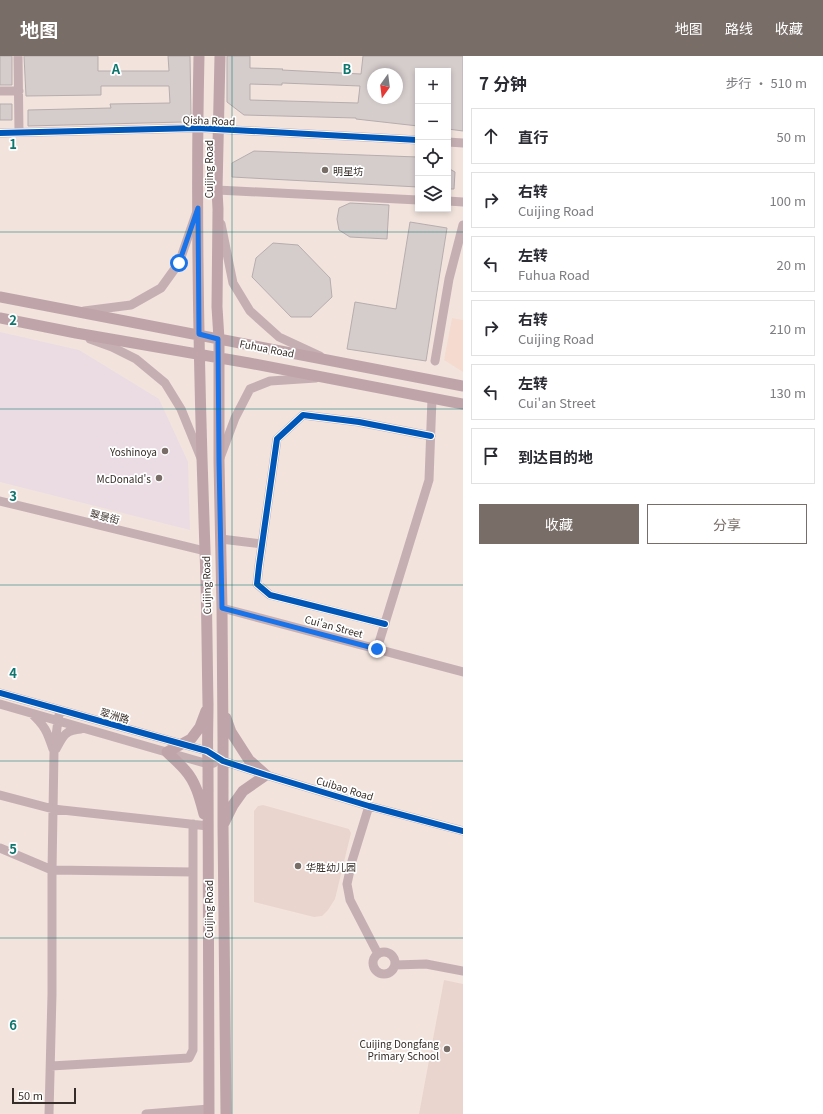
<!DOCTYPE html>
<html lang="zh">
<meta charset="utf-8">
<style>
body{margin:0;font-family:Georgia,"Noto Sans SC",serif;background:#f2f2f3;color:#2b2b33}
.controls{position:absolute;right:12px;top:12px;display:grid;overflow:hidden;border-radius:0px;box-shadow:0 2px 6px #0003}
.controls button{width:36px;height:36px;display:grid;place-items:center;padding:0;border:0;border-bottom:1px solid #e1e1e2;background:#fff;color:#2b2b33;font:20px sans-serif}
.compass{position:absolute;left:367px;top:12px;width:36px;height:36px;border-radius:50%;background:#fff;box-shadow:0 2px 6px #0003;rotate:194deg}
.scale{position:absolute;left:12px;bottom:10px;width:64px;box-sizing:border-box;padding-left:4px;border:2px solid #372d28;border-top:0;font-size:11px;line-height:14px;white-space:nowrap;color:#372d28;-webkit-text-stroke:3px #fff;paint-order:stroke}
.stop{position:absolute;width:12px;height:12px;margin:-9px;border:3px solid #1a73e8;border-radius:50%;background:#fff}
.stop.end{background:#1a73e8;border-color:#fff;box-shadow:0 1px 4px #0008}
.list{margin:0;padding:0;list-style:none}
h2{display:flex;justify-content:space-between;align-items:center;height:52px;margin:0;padding:0 16px;font-size:17px}
h2 small{font-size:13px;font-weight:400;color:#7c7c81}
.list li{display:grid;grid-template-columns:26px 1fr auto;gap:12px;align-items:center;box-sizing:border-box;height:56px;margin:0 8px 8px;padding:0 8px;border:1px solid #e1e1e2;border-radius:0px}
.list b{display:block;font-size:15px;white-space:nowrap}
.list p{margin:0;font-size:13px;white-space:nowrap;color:#7c7c81}
.list em{font-size:13px;font-style:normal;color:#7c7c81}
.actions{display:flex;gap:8px;padding:12px 16px}
.actions a{flex:1;padding:9px 0;border:1px solid #786d67;border-radius:0px;text-align:center;font-size:14px;color:#786d67}
.actions .main{background:#786d67;color:#fff}
.icon{flex:none;width:22px;height:22px;fill:none;stroke:currentColor;stroke-width:2;stroke-linecap:round;stroke-linejoin:round}
.map{position:relative;flex:none;width:463px;height:1058px;overflow:hidden}
header{display:flex;align-items:center;gap:24px;box-sizing:border-box;height:56px;padding:0 20px;background:#786d67;color:#fff}
header strong{font-size:19px}
nav{display:flex;gap:22px;margin-inline-start:auto;font-size:14px}
main{display:flex}
aside{flex:1;background:#fff}
.map>svg:first-child{display:block}
</style>
<header>
<strong>地图</strong>
<nav><a>地图</a><a>路线</a><a>收藏</a></nav>
</header>
<main>
<div class="map">
<svg width="463" height="1058" viewBox="0 0 463 1058">
<rect width="100%" height="100%" fill="#f2e4dd"/>
<path fill="#ebdce4" d="M 0,276 L 79,294 L 159,343 L 188,406 L 190,474 L 0,426 Z"/>
<path fill="#f5dbcf" d="M 452,262 L 463,264 L 463,316 L 444,304 Z"/>
<path fill="#e9d5ce" d="M 263,749 L 349,773 L 351,777 L 335,843 L 328,854 L 322,860 L 314,861 L 254,846 L 254,755 L 258,750 Z
M 444,924 L 463,928 L 463,1058 L 419,1058 Z"/>
<path fill="#d5cccc" stroke="#b7adae" fill-rule="evenodd" d="M 0,0 L 12,0 L 12,29 L 0,29 Z
M 24,0 L 98,0 L 98,15 L 169,15 L 168,0 L 190,0 L 191,58 L 183,66 L 28,70 L 28,54 L 111,52 L 110,48 L 170,47 L 169,30 L 101,30 L 101,39 L 26,40 Z
M 227,0 L 250,0 L 250,12 L 283,13 L 282,14 L 361,18 L 363,0 L 463,0 L 463,75 L 448,73 L 448,15 L 418,15 L 418,70 L 356,63 L 356,62 L 244,59 L 227,46 ZM 373,18 L 397,18 L 397,42 L 373,42 ZM 282,27 L 360,30 L 358,47 L 250,44 L 250,28 L 282,29 Z
M 0,48 L 12,48 L 12,64 L 0,64 Z
M 254,95 L 418,101 L 418,131 L 232,121 L 232,107 Z
M 448,112 L 455,116 L 454,133 L 448,133 Z
M 350,147 L 389,149 L 387,183 L 350,181 L 339,174 L 337,163 L 339,152 Z
M 410,166 L 447,172 L 426,305 L 347,293 L 355,246 L 396,253 Z
M 273,187 L 298,189 L 330,222 L 332,241 L 311,261 L 291,261 L 252,221 L 256,202 Z"/>
<g fill="none" stroke-linecap="round" stroke-linejoin="round">
<path stroke="#c6afb3" stroke-width="9" d="M 18,0 L 19,76
M 0,35 L 19,35
M 0,77 L 197,72 L 418,84
M 448,86 L 463,87
M 217,134 L 418,144
M 448,145 L 463,146
M 221,168 L 233,227 L 250,255 L 279,281 L 320,300
M 84,255 L 131,249 L 161,232 L 179,207 L 196,158
M 90,283 L 112,291 L 136,303 L 165,327 L 181,353 L 201,402
M 435,305 L 449,223 L 463,169
M 220,402 L 235,362 L 250,333 L 270,325 L 316,322
M 0,445 L 205,495
M 221,483 L 262,488
M 222,552 L 463,616
M 385,568 L 270,539 L 257,528 L 259,510 L 277,383 L 303,359 L 359,366 L 431,380
M 377,593 L 429,424 L 432,342
M 0,637 L 207,695 L 223,705 L 266,719 L 369,750 L 463,775
M 0,648 L 208,708 L 214,707
M 31,657 C 45,670 47,675 53,693
M 56,693 C 63,680 65,674 81,673
M 0,739 L 53,753 L 208,770
M 369,750 L 352,805 L 347,828 L 350,844 L 378,898
M 0,792 L 52,814 L 193,816
M373 907a11 11 0 1 1 22 0a11 11 0 1 1-22 0Z
M 395,909 L 426,908 L 463,915
M 51,1010 L 189,1002 L 193,994 L 193,768
M 49,1058 L 52,938 L 52,814 L 54,696 L 58,664 L 60,654
M 146,1058 L 209,1053"/>
<path stroke="#bfa5aa" stroke-width="11" d="M 199,0 C 196,134 198,268 202,402 C 203,433 204,464 205,495 C 207,546 207,597 208,648 C 208,668 207,688 208,708 L 209,1058
M 220,0 L 217,134 L 218,153 L 217,251 L 219,283 L 219,405 L 222,552 L 223,683 L 223,769 L 226,1058
M 0,241 L 463,330
M 0,262 L 76,277 L 249,307 L 463,348
M 204,758 C 200,743 196,726 185,714 C 180,708 173,702 167,696 L 191,683 L 200,671 L 206,655
M 224,767 L 233,749 L 243,735 L 266,719 L 249,704 L 231,676 L 226,662"/>
<g stroke="#fff" stroke-width="8">
<path id="cycleway" d="M 0,77 L 197,72 L 418,84
M 385,568 L 270,539 L 257,528 L 259,510 L 277,383 L 303,359 L 359,366 L 431,380
M 0,637 L 207,695 L 223,705 L 266,719 L 369,750 L 463,775"/>
</g>
<use href="#cycleway" stroke="#0057b8" stroke-width="6"/>
</g>
<g fill="none" stroke-linecap="round" stroke-linejoin="round">
<path stroke="#1a73e8" stroke-width="5" d="M 179,207 L 198,152 L 199,278 L 218,283 L 219,405 L 222,552 L 377,593"/>
</g>
<path fill="none" stroke="#0f766e" stroke-width="1" stroke-opacity="0.55" d="M 232,0 L 232,1058M 0,176 L 463,176M 0,353 L 463,353M 0,529 L 463,529M 0,705 L 463,705M 0,882 L 463,882"/>
<g fill="#786d67" stroke="#fff" stroke-width="1.5">
<circle cx="325" cy="114" r="4"/>
<circle cx="165" cy="395" r="4"/>
<circle cx="159" cy="422" r="4"/>
<circle cx="298" cy="810" r="4"/>
<circle cx="447" cy="993" r="4"/>
</g>
<g text-anchor="middle" dominant-baseline="central" stroke-width="3.5" stroke-linejoin="round" paint-order="stroke">
<g font-size="10" fill="#372d28" stroke="#fff">
<text transform="translate(209 64) rotate(2)">Qisha Road</text>
<text transform="translate(208 113) rotate(-90)">Cuijing Road</text>
<text transform="translate(267 292) rotate(11)">Fuhua Road</text>
<text transform="translate(105 460) rotate(14)">翠景街</text>
<text transform="translate(206 529) rotate(-91)">Cuijing Road</text>
<text transform="translate(334 570) rotate(15)">Cui'an Street</text>
<text transform="translate(115 659) rotate(16)">翠洲路</text>
<text transform="translate(345 732) rotate(17)">Cuibao Road</text>
<text transform="translate(208 853) rotate(-90)">Cuijing Road</text>
</g>
<g font-size="10" fill="#372d28" stroke="#fff" text-anchor="end">
<text x="333" y="114" text-anchor="start">明星坊</text>
<text x="157" y="395">Yoshinoya</text>
<text x="151" y="422">McDonald's</text>
<text x="306" y="810" text-anchor="start">华胜幼儿园</text>
<text x="439" y="987">Cuijing Dongfang<tspan x="439" dy="12">Primary School</tspan></text>
</g>
</g>
<g font-size="13" text-anchor="middle" font-weight="bold" fill="#0f766e" stroke="#fff" stroke-width="3.5" stroke-linejoin="round" paint-order="stroke">
<text x="116" y="18">A</text>
<text x="347" y="18">B</text>
<text x="13" y="93">1</text>
<text x="13" y="269">2</text>
<text x="13" y="445">3</text>
<text x="13" y="622">4</text>
<text x="13" y="798">5</text>
<text x="13" y="974">6</text>
</g>
</svg>
<div class="controls">
<button>+</button>
<button>−</button>
<button><svg class="icon" aria-label="locate" viewBox="0 0 24 24"><circle cx="12" cy="12" r="6"/><path d="M12 2v4M12 18v4M2 12h4M18 12h4"/></svg></button>
<button><svg class="icon" aria-label="layers" viewBox="0 0 24 24"><path d="M12 4l9 5-9 5-9-5zM3 14l9 5 9-5"/></svg></button>
</div>
<svg class="compass" viewBox="-18 -18 36 36"><path d="M0-13l5 13h-10z" fill="#e53935"/><path d="M0 13l5-13h-10z" fill="#7c7c81"/></svg>
<div class="scale">50 m</div>
<div class="stop" style="left:179px;top:207px"></div>
<div class="stop end" style="left:377px;top:593px"></div>
</div>
<aside>
<h2>7 分钟<small>步行 · 510 m</small></h2>
<ul class="list">
<li><svg class="icon" aria-label="ahead" viewBox="0 0 24 24"><path d="M12 20V5M6 11l6-6 6 6"/></svg><div><b>直行</b></div><em>50 m</em></li>
<li><svg class="icon" aria-label="right" viewBox="0 0 24 24"><path d="M7 20v-9h11M14 6l5 5-5 5"/></svg><div><b>右转</b><p>Cuijing Road</p></div><em>100 m</em></li>
<li><svg class="icon" aria-label="left" viewBox="0 0 24 24"><path d="M17 20v-9H6M10 6l-5 5 5 5"/></svg><div><b>左转</b><p>Fuhua Road</p></div><em>20 m</em></li>
<li><svg class="icon" aria-label="right" viewBox="0 0 24 24"><path d="M7 20v-9h11M14 6l5 5-5 5"/></svg><div><b>右转</b><p>Cuijing Road</p></div><em>210 m</em></li>
<li><svg class="icon" aria-label="left" viewBox="0 0 24 24"><path d="M17 20v-9H6M10 6l-5 5 5 5"/></svg><div><b>左转</b><p>Cui'an Street</p></div><em>130 m</em></li>
<li><svg class="icon" aria-label="arrive" viewBox="0 0 24 24"><path d="M6 21V4h12l-3 4 3 4H6"/></svg><div><b>到达目的地</b></div></li>
</ul>
<div class="actions"><a class="main">收藏</a><a>分享</a></div>
</aside>
</main>
